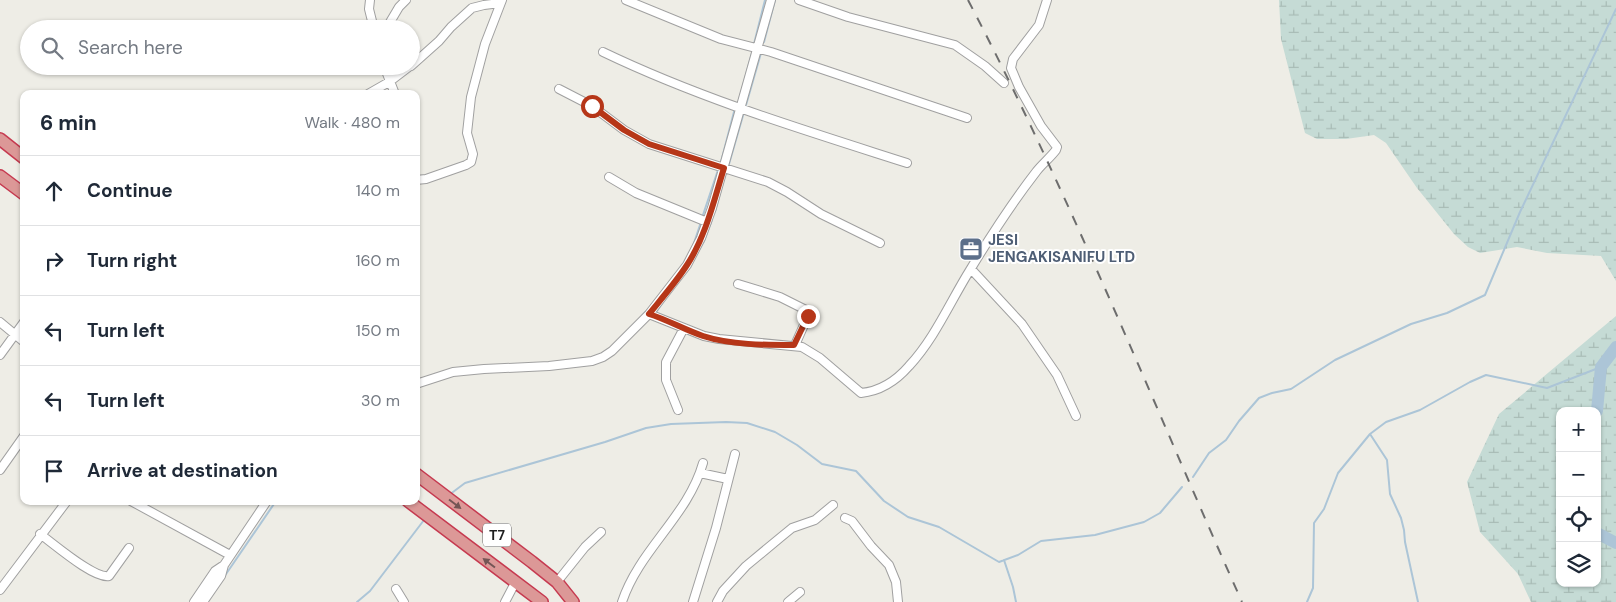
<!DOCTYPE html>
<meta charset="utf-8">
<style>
body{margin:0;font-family:"DM Sans",sans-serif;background:#f2f2f3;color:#1f2937}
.controls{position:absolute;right:15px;bottom:15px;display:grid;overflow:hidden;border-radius:10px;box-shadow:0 1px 4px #0004}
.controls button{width:45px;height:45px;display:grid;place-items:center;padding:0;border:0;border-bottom:1px solid #e0e1e3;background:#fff;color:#1f2937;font:25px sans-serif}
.stop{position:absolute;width:15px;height:15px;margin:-11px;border:4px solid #b63618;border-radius:50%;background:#fff}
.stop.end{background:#b63618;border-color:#fff;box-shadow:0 1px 5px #0008}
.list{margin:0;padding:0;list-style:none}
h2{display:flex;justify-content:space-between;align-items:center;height:65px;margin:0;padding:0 20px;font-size:21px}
h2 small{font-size:16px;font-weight:400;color:#747a83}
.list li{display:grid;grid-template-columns:32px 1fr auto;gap:15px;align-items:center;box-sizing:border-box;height:70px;padding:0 20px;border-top:1px solid #e0e1e3}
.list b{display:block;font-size:19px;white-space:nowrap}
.list em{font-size:16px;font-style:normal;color:#747a83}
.icon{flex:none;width:28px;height:28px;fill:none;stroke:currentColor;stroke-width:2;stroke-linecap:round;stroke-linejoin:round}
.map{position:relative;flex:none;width:1616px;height:602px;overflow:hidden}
.search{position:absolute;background:#fff;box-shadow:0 1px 4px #0004;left:20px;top:20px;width:400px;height:55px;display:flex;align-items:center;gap:12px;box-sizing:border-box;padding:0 18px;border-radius:28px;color:#747a83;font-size:19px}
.panel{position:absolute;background:#fff;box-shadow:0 1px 4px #0004;left:20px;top:90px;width:400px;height:415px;border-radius:10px}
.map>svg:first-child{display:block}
</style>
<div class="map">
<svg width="1616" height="602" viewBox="0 0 1616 602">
<defs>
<pattern id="wetland-marsh" width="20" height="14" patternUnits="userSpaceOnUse" patternTransform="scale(1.25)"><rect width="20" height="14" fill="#c5dbd5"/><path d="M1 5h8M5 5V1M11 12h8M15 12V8" fill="none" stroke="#a9bcb6"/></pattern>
</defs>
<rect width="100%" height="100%" fill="#eeede6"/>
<path fill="url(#wetland-marsh)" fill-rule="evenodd" d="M 1279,0 L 1616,0 L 1616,281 L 1601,256 L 1547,253 L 1517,247 L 1480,253 L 1468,247 L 1454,234 L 1417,188 L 1386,143 L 1374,135 L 1346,139 L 1317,139 L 1305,133 L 1281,39 Z
M 1616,316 L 1616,602 L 1531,602 L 1518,574 L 1480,532 L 1467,482 L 1499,414 ZM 1560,411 L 1597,411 L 1597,583 L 1560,583 Z"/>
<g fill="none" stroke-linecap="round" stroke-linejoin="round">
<path stroke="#acc5d7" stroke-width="2" d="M 764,42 L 775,0
M 754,44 L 765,0
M 739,100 L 752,53
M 746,105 L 761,53
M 721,162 L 735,108
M 729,164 L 744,112
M 715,211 L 726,172
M 702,218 L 718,170
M 693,246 L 701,222
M 688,270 L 704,241 L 712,220
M 655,314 L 665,299
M 642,316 L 652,305
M 1370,434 L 1387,460 L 1390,494 L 1401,518 L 1404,530 L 1405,542 L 1418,602
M 1193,477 L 1209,453 L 1226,440 L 1239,421 L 1259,398 L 1272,393 L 1291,389 L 1335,360 L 1411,324 L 1447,313 L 1485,295 L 1520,212 L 1616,9
M 449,495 L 465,483 L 605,442 L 646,428 L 671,424 L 726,422 L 747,423 L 775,432 L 797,445 L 822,464 L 856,471 L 884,501 L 908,517 L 939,527 L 999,562 L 1018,555 L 1041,541 L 1095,535 L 1144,522 L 1160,513 L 1182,487
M 1004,560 L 1013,587 L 1016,602
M 224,577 L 276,501
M 357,602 L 370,591 L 424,520
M 1307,602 L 1313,588 L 1314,523 L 1324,509 L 1338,473 L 1370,434 L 1386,422 L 1420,410 L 1470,382 L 1486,375 L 1547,388 L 1601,367"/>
<path stroke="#acc5d7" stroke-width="12" d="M 1597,411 L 1601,367 L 1616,347
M 1597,533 L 1616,543"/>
<g stroke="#a0a0a0" stroke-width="10">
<path id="minor" d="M 370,0 L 369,9 L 374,29
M 626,0 L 721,39 L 771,52 L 967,118
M 799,0 L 848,17 L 955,45 L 985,66 L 1004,83
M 386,29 L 399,7 L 406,0
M 603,52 C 701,99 804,130 907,163
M 384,66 L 395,94
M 411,66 L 439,41 L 451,27 L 472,8 L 484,5 L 500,3
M 559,89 L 592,106 L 624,130 L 649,144 L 768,182 L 787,192 L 821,214 L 880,243
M 368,94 L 389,82 L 410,66
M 609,177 L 636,193 L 707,222
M 416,180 L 426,179 L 466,165 L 471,162 L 473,154 L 467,133 L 471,97 L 485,44 L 502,0
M 971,269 L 1022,324 L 1057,375 L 1076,416
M 738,284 L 780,297 L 806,310 L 808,316 L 795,345
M 649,314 L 704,336 L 719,339 L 802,347 L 820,358 L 861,393 C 881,391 896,381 909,366 C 935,338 950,302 970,270 C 990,237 1012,203 1036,172 C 1042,164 1050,158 1056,150 L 1057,147 L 1041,126 L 1019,87 L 1011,68 L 1013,59 L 1039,25 L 1047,0
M 0,322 L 24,342
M 0,355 L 24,322
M 416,384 L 453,372 L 484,369 L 549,366 L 592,361 L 603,357 L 612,351 L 649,314 L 687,265 L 701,238 L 712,208 L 771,0
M 678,410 L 666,380 L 666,362 L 684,328
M 0,470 L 24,436
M 700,473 L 728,479
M 131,501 L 230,555
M 845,518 L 852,521 L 871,546 L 889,565 L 896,582 L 898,602
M 40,534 C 54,544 94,579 109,576 L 129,548
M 557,582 L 585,547 L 601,532
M 396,589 L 404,602
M 0,590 L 67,501
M 194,602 L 215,571 L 224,565 L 267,501
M 203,602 L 221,576 L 224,565
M 505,602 L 515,583
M 622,602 C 639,550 688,516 703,463
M 693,602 L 716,528 L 735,454
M 717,602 L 723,591 L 746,566 L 781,537 L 792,528 L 815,520 L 833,505
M 788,602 L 800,592"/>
</g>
<g stroke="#c63a50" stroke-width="14">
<path id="highway" d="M 0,139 L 24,158
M 0,176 L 24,194
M 416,474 L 532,562 L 557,582 L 573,602
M 408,501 L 542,602"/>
</g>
<use href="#minor" stroke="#fff" stroke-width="8"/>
<use href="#highway" stroke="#dc9897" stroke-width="11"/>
<path stroke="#6d6d6d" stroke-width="2" stroke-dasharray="10 10" stroke-linecap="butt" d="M 968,0 C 1070,195 1152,401 1242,602"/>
</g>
<defs><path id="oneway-solid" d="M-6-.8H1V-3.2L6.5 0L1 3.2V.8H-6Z" transform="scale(1.25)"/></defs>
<g fill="#745555">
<use href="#oneway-solid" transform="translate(455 504) rotate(37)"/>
<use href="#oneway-solid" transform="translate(489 563) rotate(-143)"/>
</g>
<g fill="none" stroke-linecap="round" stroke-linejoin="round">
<path stroke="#b63618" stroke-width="6" d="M 592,106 L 624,130 L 649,144 L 724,168 C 714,200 706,236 687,265 C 676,282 662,298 649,314 C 668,320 685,330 703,336 C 731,345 765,345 794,345 L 808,316"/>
</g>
<defs>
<g id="office-square" transform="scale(1.25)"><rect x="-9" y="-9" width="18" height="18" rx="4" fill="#5c6f8a" stroke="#fff"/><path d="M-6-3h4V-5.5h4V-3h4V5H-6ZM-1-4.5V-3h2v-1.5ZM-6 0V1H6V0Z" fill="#fff"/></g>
</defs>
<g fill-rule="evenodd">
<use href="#office-square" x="971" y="249"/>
</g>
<g text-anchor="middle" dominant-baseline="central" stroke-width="4" stroke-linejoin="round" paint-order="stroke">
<rect fill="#fff" stroke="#626262" stroke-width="1" x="483" y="523.5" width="28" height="23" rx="4"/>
<g font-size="14" font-weight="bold" fill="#1f1f1f">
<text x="497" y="535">T7</text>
</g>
<g font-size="15" font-weight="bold" fill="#4e5e75" stroke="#fff" text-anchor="start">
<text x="988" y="240">JESI<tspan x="988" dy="17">JENGAKISANIFU LTD</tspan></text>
</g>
</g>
</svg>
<div class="controls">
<button>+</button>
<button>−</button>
<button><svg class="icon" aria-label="locate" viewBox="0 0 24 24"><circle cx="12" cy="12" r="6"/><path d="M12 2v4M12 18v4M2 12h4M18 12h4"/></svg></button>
<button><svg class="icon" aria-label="layers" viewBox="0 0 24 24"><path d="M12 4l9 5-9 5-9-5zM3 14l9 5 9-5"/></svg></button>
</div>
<div class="stop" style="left:592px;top:106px"></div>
<div class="stop end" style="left:808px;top:316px"></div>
<div class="search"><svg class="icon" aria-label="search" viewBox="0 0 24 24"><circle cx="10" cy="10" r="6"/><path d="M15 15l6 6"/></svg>Search here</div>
<section class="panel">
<h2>6 min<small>Walk · 480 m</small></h2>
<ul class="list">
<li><svg class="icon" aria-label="ahead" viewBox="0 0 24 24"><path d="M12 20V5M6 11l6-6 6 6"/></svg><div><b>Continue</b></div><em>140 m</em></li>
<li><svg class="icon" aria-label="right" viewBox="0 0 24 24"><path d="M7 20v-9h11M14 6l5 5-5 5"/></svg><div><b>Turn right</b></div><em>160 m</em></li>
<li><svg class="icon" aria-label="left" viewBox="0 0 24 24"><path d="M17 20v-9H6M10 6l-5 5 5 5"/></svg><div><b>Turn left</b></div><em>150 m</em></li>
<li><svg class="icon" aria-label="left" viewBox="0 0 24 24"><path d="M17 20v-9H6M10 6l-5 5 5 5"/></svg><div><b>Turn left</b></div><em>30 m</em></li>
<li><svg class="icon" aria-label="arrive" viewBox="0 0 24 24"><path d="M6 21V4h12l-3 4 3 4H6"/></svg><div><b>Arrive at destination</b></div></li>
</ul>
</section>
</div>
